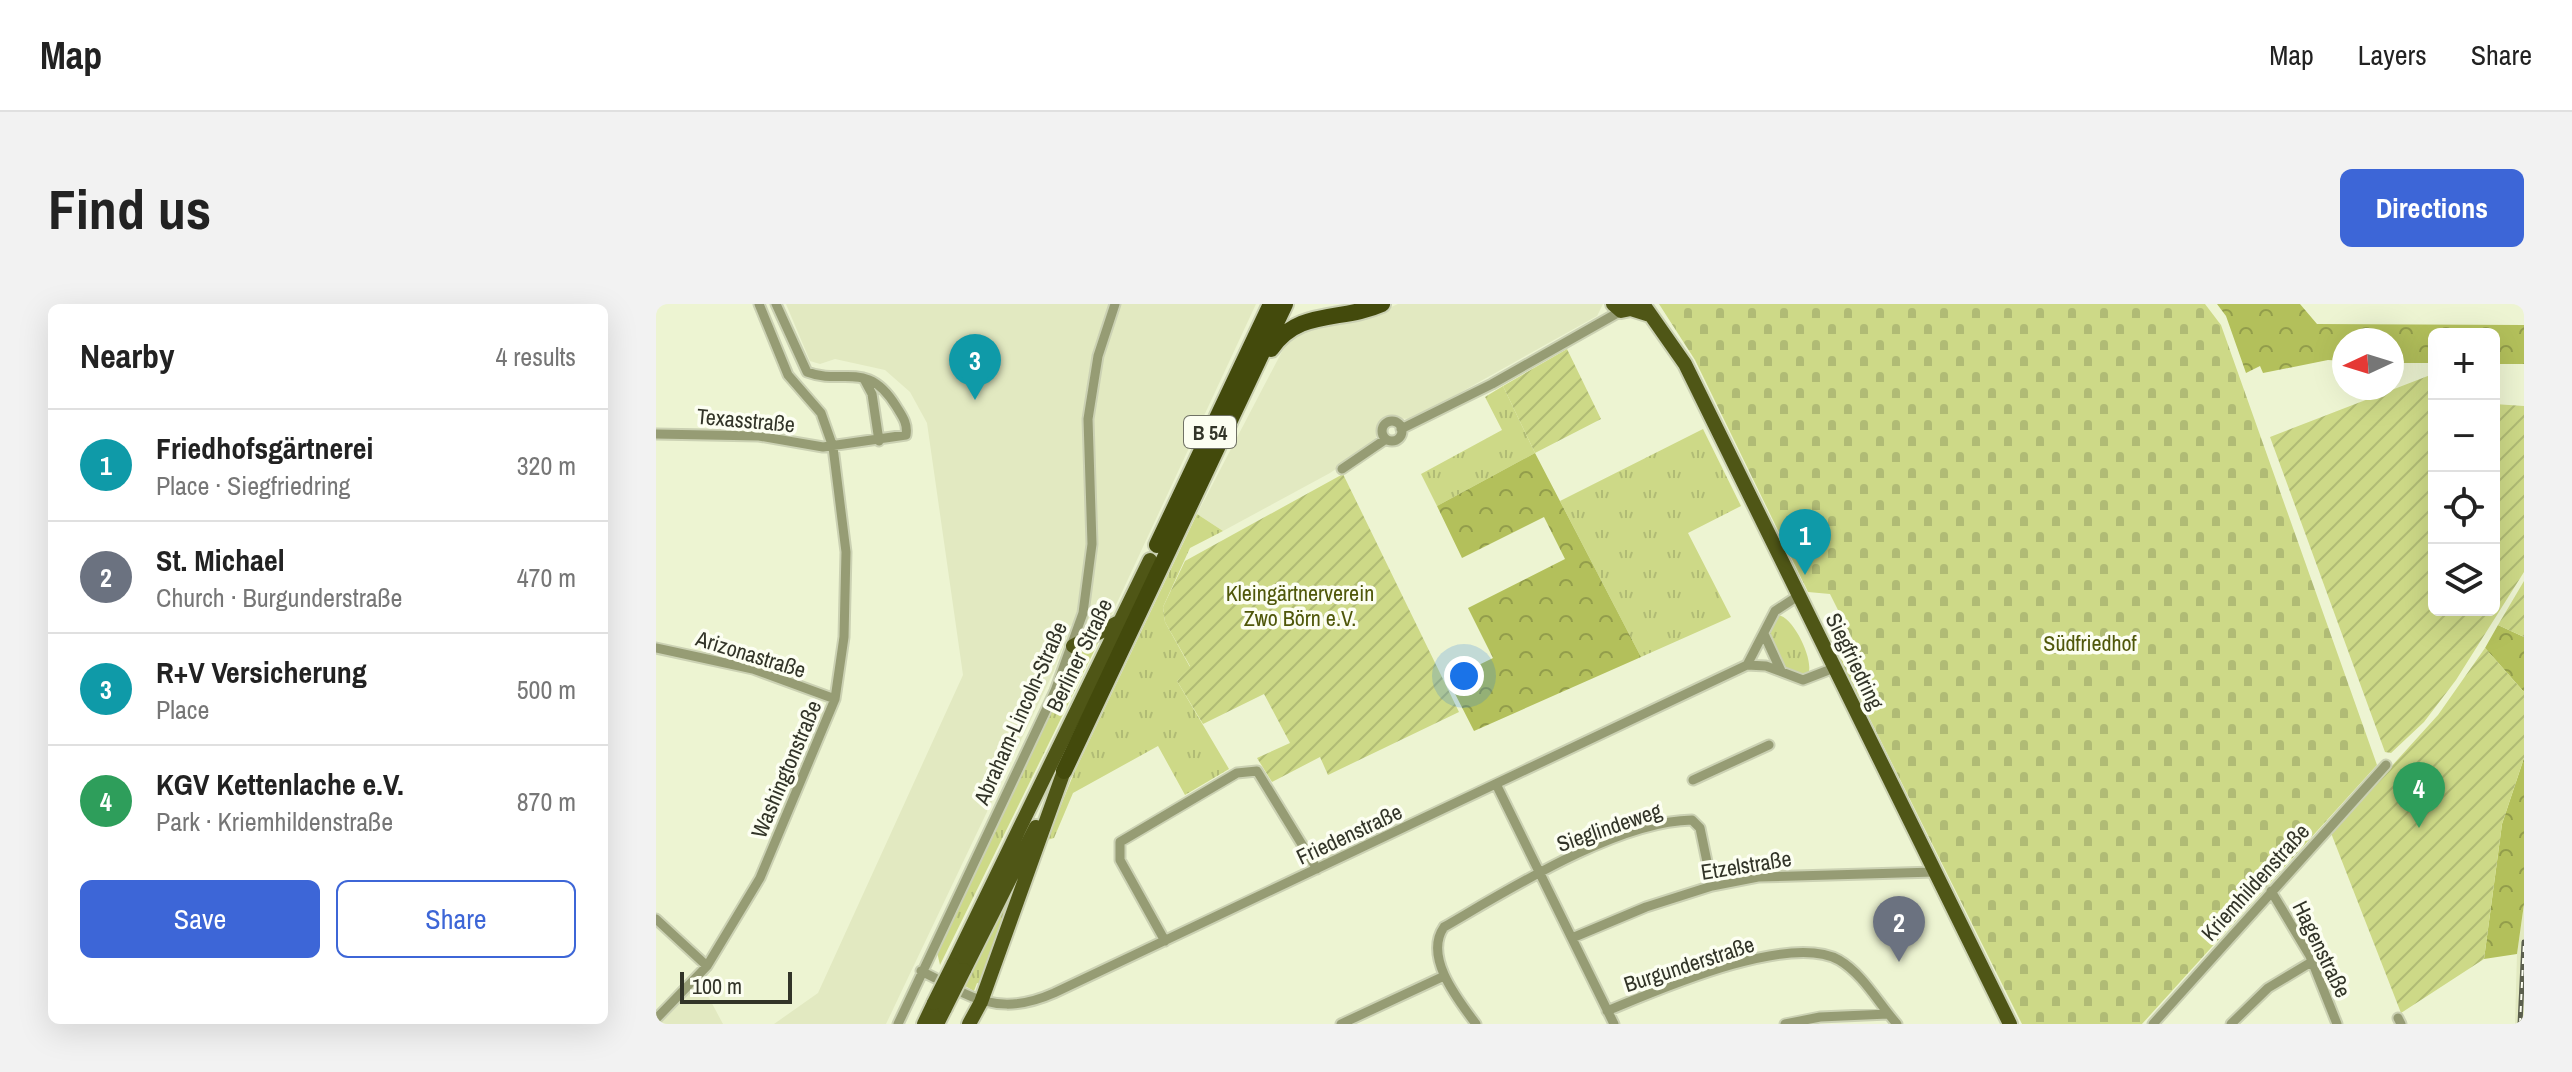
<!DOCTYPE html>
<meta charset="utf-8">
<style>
body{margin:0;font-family:"Archivo Narrow",sans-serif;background:#f2f2f2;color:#222}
.controls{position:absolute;right:24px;top:24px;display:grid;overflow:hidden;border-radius:12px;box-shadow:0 8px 32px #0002}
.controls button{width:72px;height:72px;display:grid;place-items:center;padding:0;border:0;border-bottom:2px solid #e0e0e0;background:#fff;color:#222;font:40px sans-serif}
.compass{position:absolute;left:1676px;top:24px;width:72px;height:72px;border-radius:50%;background:#fff;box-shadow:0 8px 32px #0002;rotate:266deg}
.scale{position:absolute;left:24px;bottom:20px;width:112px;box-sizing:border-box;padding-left:8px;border:4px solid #323428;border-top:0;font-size:22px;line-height:28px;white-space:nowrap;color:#323428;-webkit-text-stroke:6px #fcfef1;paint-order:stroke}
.you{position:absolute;left:808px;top:372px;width:28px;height:28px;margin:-20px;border:6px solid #fff;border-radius:50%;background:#1a73e8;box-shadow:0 0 0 12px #1a73e833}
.badge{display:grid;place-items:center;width:52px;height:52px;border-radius:50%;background:#3d66d7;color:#fff;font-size:26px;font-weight:700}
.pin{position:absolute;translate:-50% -66px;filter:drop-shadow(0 2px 4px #0008)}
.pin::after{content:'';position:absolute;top:42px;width:28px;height:24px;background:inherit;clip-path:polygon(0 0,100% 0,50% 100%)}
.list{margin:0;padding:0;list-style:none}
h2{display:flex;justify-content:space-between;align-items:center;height:104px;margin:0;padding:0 32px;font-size:34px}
h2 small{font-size:26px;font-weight:400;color:#767676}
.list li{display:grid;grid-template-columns:52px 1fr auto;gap:24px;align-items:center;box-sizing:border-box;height:112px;padding:0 32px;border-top:2px solid #e0e0e0}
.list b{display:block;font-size:30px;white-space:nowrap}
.list p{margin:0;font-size:26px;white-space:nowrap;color:#767676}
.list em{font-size:26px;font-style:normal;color:#767676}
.actions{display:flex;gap:16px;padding:24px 32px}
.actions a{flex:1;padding:18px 0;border:2px solid #3d66d7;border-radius:12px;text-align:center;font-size:28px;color:#3d66d7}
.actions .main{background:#3d66d7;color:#fff}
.icon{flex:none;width:44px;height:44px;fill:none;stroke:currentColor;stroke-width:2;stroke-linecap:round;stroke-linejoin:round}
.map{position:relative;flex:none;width:1868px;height:720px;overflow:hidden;border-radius:12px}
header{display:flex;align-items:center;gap:48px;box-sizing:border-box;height:112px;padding:0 40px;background:#fff;border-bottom:2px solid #e0e0e0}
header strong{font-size:38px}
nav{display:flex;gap:44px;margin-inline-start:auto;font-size:28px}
.intro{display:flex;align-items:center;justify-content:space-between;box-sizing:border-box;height:192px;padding:0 48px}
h1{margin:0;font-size:56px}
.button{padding:20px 36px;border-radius:12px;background:#3d66d7;color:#fff;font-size:28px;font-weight:700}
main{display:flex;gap:48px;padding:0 48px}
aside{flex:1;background:#fff;border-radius:12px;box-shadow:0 8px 32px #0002}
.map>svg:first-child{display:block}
</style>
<header>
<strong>Map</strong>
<nav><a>Map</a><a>Layers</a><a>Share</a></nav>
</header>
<div class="intro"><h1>Find us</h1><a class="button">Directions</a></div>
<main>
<aside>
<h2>Nearby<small>4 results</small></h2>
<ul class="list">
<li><span class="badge" style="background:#0f9aa8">1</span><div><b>Friedhofsgärtnerei</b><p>Place · Siegfriedring</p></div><em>320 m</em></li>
<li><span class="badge" style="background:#6b7280">2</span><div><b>St. Michael</b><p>Church · Burgunderstraße</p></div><em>470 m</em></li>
<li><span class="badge" style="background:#0f9aa8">3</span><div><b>R+V Versicherung</b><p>Place</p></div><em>500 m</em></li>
<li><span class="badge" style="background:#2e9e5b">4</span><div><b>KGV Kettenlache e.V.</b><p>Park · Kriemhildenstraße</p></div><em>870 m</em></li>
</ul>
<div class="actions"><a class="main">Save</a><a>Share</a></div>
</aside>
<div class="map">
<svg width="1868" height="720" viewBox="0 0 1868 720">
<defs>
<pattern id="grass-tufts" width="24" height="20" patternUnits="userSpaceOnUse" patternTransform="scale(2)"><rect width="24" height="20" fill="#cdd987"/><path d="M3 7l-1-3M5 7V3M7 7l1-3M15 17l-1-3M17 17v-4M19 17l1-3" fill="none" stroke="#b0bb75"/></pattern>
<pattern id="forest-crowns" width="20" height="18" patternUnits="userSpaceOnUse" patternTransform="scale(2)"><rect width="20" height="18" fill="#b3c05b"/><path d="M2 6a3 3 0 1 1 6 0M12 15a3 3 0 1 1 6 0" fill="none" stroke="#929d4b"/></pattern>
<pattern id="cemetery-stones" width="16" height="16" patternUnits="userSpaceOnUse" patternTransform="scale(2)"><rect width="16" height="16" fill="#cdd987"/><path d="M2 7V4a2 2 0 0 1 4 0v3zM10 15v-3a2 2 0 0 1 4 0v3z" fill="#b0bb75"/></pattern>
<pattern id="garden-furrows" width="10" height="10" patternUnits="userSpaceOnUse" patternTransform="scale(2)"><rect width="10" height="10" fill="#cdd987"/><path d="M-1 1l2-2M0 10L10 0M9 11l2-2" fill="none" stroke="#b0bb75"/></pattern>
</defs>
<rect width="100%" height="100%" fill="#edf4d2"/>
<path fill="#e2e9c1" d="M 130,0 L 600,0 L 452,318 L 435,323 L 415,321 L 398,367 L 230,720 L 118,720 L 162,689 L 307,371 L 271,119 L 254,88 L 229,66 L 179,55 L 164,60 L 154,57 Z
M 742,0 L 947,0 L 941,12 L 757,115 L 729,114 L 723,121 L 719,138 L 674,169 L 567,227 L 541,210 L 632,36 L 642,28 L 664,20 L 715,12 Z
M 1868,600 L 1868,720 L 1859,720 L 1861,650 Z
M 44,677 L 67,720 L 2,720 Z"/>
<path fill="url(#grass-tufts)" d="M 847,82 L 879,149 L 781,202 L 765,170 L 846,126 L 829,93 Z
M 1047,125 L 1085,202 L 1032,229 L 1075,313 L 985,353 L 904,197 Z
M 541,210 L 567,227 L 534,244 L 507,303 L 509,318 L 534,363 L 521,377 L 573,465 L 529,491 L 502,442 L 417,489 L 398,534 L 391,536 L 418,469 Z
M 1122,311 C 1137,313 1156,352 1153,367 L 1146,372 L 1131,366 L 1113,328 Z
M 447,329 L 284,661 L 281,648 L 421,350 Z
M 377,536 L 328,681 L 321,679 L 318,687 L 309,682 Z"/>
<path fill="url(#forest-crowns)" d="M 1561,0 L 1644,0 L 1661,20 L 1868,21 L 1868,60 L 1838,60 L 1838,30 L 1778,30 L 1778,59 L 1736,59 L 1736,36 L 1688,36 L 1688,57 L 1672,56 L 1607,69 L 1604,62 L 1590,69 L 1570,12 Z
M 879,149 L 985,353 L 818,427 L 792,376 L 837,354 L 812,304 L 909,255 L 888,213 L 806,254 L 781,202 Z
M 1842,321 L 1868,333 L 1868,388 L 1829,344 Z
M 1868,454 L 1868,600 L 1861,650 L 1828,655 L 1846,520 Z"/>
<path fill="url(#cemetery-stones)" d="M 1003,0 L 1549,0 L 1565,21 L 1721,461 L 1486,720 L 1366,720 L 1184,355 L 1201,344 L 1174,290 L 1152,288 L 1039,56 Z"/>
<path fill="url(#garden-furrows)" d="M 911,45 L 945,115 L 879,149 L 847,82 Z
M 1777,70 L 1778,306 L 1838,306 L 1838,100 L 1868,102 L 1868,268 L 1800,376 L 1768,418 L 1735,449 L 1729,448 L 1614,133 Z
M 687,170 L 803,408 L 672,471 L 664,453 L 616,478 L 601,454 L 634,439 L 608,390 L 547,420 L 521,377 L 534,362 L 509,318 L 507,303 L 529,257 Z
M 1868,277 L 1868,333 L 1842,321 Z
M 1829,344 L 1868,388 L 1868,454 L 1846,520 L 1828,655 L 1745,709 L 1675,529 L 1782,411 Z"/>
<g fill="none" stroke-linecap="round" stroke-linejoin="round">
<g stroke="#cbd1b3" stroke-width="13">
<path id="minor" d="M 208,75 L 216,90 L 223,137
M726 127a10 10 0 1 1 20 0a10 10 0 1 1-20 0Z
M 745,125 L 836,80 L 965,7
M 0,130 L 103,132 L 167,143 L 250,131 C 252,119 246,112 240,102 C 211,55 187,82 151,68 L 120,0
M 686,165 L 730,135
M 1108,330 L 1125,367
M 0,344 L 97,365 L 179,395
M 1091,361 L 1110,362 L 1147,376 L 1178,364
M 1037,476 L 1113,441
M 840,480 L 958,720
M 1615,587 L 1654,652 L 1681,720
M 0,615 L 51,662
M 916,634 L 990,603 L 1056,582 L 1102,573 L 1279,568
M 509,637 L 464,556 L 464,538 L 581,469 L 601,467 L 661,565
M 265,667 L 279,674
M 305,688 C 337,704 364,704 398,689 L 1091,361 L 1119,307 L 1142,292
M 951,707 C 1002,686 1133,628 1183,656 C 1207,670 1223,700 1241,720
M 1742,714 L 1745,720
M 0,715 L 51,662 L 104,574 L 179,395 L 188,333 L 190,248 L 177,143 L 165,109 L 132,71 L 103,0
M 242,720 L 399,387 L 427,309 L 436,240 L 432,115 L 442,52 L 459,0
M 685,720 L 786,673
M 820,720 C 803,697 767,653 788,623 C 852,586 961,517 1036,516 L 1044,524 L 1056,582
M 1129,720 L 1164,713 L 1232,710
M 1497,720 L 1730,461
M 1575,720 L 1612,684 L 1657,657"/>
</g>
<g stroke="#cbd1b3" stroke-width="18">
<path id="primary" d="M 957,0 L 965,7 L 975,5 L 994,11
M 987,0 L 1029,60 L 1354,720
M 417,342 L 465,317
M 297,661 L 494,256
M 308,666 L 380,523
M 268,720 L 278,699
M 281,720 L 289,704
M 313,720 L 325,698 L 408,467"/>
</g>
<g stroke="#cbd1b3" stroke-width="20">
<path id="trunk" d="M 615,45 C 643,4 686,18 726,0
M 501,241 L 615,0
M 408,467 L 629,0"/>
</g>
<use href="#minor" stroke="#969c74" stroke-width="9"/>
<use href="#primary" stroke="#4f5616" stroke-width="14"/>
<use href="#trunk" stroke="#434a0c" stroke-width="16"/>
<g stroke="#5b5f4e" stroke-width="5">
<path id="rail" d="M 1864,720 L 1868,638"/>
</g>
<use href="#rail" stroke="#fcfef1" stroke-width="2" stroke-dasharray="6" stroke-linecap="butt"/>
<g stroke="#cbd1b3" stroke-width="18" stroke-linecap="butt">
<path id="primary-bridge" d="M 278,699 L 297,661
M 289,704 L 308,666"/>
</g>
<use href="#primary-bridge" stroke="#4f5616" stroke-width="14"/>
</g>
<g text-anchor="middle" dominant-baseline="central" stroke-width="7" stroke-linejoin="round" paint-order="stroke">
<rect fill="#fcfef1" stroke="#6f7164" stroke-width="2" x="528" y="112" width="52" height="32" rx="6"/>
<g font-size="20" font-weight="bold" fill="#323428">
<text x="554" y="128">B 54</text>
</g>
<g font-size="22" fill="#323428" stroke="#fcfef1">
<text transform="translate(90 116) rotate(5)">Texasstraße</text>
<text transform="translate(95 350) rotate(17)">Arizonastraße</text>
<text transform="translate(423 351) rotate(-64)">Berliner Straße</text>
<text transform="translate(1199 357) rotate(64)">Siegfriedring</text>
<text transform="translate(364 409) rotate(-66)">Abraham-Lincoln-Straße</text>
<text transform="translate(130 465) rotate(-67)">Washingtonstraße</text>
<text transform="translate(953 523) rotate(-19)">Sieglindeweg</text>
<text transform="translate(693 530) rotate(-25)">Friedenstraße</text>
<text transform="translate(1090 561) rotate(-9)">Etzelstraße</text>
<text transform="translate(1599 578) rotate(-48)">Kriemhildenstraße</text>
<text transform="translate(1666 645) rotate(64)">Hagenstraße</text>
<text transform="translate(1033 660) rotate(-18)">Burgunderstraße</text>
</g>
<g font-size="22" fill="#4f570a" stroke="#fcfef1">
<text x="644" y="289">Kleingärtnerverein<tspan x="644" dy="25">Zwo Börn e.V.</tspan></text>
<text x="1434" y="339">Südfriedhof</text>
</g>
</g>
</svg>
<div class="controls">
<button>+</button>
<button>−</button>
<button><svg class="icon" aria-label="locate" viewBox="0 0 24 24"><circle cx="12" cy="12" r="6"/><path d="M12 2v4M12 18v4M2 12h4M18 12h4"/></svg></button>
<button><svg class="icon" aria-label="layers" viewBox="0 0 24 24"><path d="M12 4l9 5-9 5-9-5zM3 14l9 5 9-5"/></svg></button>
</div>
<svg class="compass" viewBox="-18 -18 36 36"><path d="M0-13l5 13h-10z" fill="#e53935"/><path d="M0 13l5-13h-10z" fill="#767676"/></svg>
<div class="scale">100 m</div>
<div class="you"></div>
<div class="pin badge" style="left:1149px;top:271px;background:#0f9aa8">1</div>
<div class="pin badge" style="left:1243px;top:658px;background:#6b7280">2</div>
<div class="pin badge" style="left:319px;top:96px;background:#0f9aa8">3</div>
<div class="pin badge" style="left:1763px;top:524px;background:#2e9e5b">4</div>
</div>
</main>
